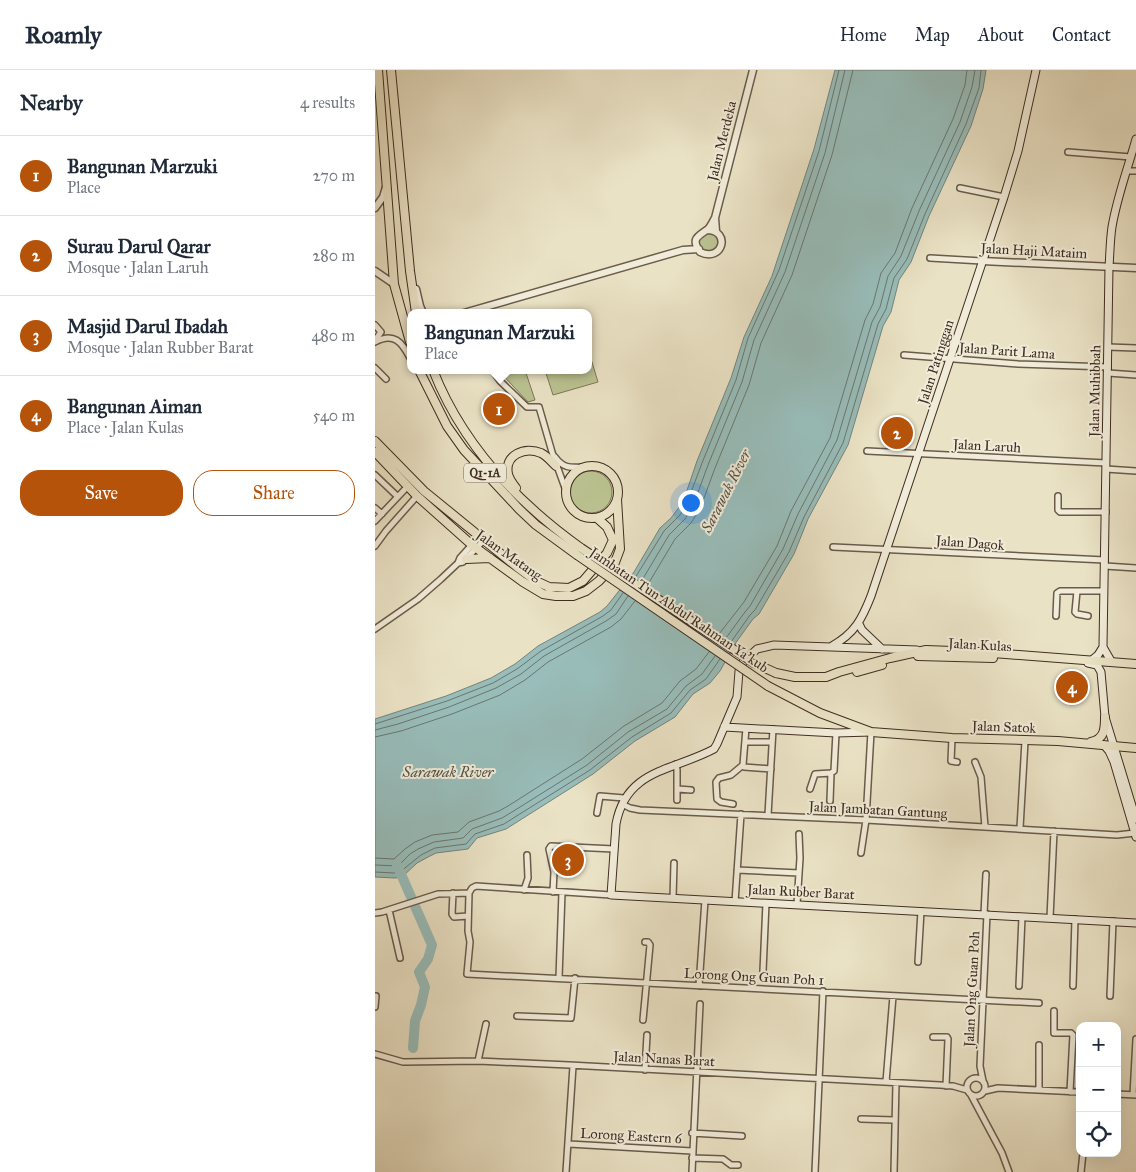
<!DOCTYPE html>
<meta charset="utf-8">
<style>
body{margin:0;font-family:"IM FELL Great Primer",serif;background:#f6f6f7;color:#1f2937}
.controls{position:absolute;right:15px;bottom:15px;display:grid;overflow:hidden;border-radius:10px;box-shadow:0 5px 20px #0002}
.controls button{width:45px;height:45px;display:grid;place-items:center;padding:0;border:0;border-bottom:1px solid #e0e1e3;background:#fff;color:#1f2937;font:25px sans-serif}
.you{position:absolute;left:315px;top:432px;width:18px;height:18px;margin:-12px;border:4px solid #fff;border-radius:50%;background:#1a73e8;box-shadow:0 0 0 8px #1a73e833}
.badge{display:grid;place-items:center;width:32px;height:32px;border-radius:50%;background:#b45309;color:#fff;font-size:16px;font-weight:700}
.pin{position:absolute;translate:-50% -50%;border:2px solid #fff;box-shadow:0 1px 5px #0006}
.popup{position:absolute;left:32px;top:239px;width:185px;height:65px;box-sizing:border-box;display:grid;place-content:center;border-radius:10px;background:#fff;filter:drop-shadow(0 1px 4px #0005);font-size:16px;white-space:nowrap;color:#747a83}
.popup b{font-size:19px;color:#1f2937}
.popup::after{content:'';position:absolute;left:50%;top:100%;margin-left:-10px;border:10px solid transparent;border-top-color:#fff}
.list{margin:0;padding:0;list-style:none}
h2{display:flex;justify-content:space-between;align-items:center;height:65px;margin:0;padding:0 20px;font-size:21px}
h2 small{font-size:16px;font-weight:400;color:#747a83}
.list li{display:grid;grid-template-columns:32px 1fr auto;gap:15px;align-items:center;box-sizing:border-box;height:80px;padding:0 20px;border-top:1px solid #e0e1e3}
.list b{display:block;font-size:19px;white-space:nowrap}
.list p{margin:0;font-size:16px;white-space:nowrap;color:#747a83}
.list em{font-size:16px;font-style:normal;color:#747a83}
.actions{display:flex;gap:10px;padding:15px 20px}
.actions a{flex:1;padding:11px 0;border:1px solid #b45309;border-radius:20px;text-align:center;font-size:18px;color:#b45309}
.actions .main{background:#b45309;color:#fff}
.icon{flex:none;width:28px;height:28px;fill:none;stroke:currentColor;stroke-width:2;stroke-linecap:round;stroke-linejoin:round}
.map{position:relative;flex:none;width:761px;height:1102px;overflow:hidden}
header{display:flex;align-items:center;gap:30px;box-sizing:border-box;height:70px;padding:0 25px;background:#fff;border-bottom:1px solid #e0e1e3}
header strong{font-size:24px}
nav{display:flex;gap:28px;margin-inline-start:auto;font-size:18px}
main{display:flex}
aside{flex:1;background:#fff}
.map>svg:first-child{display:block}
</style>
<header>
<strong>Roamly</strong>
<nav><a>Home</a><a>Map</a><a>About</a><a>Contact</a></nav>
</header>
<main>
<aside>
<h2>Nearby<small>4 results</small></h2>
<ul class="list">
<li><span class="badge">1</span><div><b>Bangunan Marzuki</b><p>Place</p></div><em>270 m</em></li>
<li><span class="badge">2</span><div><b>Surau Darul Qarar</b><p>Mosque · Jalan Laruh</p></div><em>280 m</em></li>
<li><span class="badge">3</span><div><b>Masjid Darul Ibadah</b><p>Mosque · Jalan Rubber Barat</p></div><em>480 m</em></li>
<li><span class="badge">4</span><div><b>Bangunan Aiman</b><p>Place · Jalan Kulas</p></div><em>540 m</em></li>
</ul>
<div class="actions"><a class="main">Save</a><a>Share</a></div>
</aside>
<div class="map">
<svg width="761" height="1102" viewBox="0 0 761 1102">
<rect width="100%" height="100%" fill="#eae2c5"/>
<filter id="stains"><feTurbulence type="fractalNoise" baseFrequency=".004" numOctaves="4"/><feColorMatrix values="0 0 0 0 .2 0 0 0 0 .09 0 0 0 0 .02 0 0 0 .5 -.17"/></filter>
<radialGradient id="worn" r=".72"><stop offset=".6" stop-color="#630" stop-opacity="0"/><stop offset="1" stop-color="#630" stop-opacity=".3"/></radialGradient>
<path fill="#bbc291" stroke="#7d785a" d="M 328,163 L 339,163 L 345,172 L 339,182 L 328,181 C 322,173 323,170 328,163 Z
M 213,279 L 223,312 L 178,325 L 170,300 L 213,300 Z
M 123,300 L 150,300 L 160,330 L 153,332 Z
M195 422a21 21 0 1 1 42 0a21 21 0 1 1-42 0Z"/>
<path fill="#98bdba" stroke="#74847d" d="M 460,0 L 611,0 L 608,19 L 596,56 L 554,146 L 536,192 L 524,210 L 516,242 L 508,256 L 473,375 L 433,449 L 419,484 L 384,544 L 378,549 L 362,571 L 345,601 L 335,613 L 318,624 L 300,647 L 260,671 L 218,704 L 131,759 L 102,768 L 93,779 L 61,783 L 55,786 L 42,793 L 27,807 L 20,808 L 0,807 L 0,649 L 71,626 L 116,608 L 140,594 L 163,576 L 225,542 L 232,536 L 259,502 L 285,458 L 296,448 L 308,432 L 322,391 L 356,308 L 369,267 L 397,206 L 439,79 Z"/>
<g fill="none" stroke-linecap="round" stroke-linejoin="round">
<path stroke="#6c766e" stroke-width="1" d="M 260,508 L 289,461 L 305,445 L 312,433 L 327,393 L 361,310 L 373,268 L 404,200 L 444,81 L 464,0
M 266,512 L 294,465 L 310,449 L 318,436 L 333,395 L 367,312 L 379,270 L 410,202 L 450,83 L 470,0
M 272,516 L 300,469 L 316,453 L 325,439 L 340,398 L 374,315 L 386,273 L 417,205 L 457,85 L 478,0
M 344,564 L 369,532 L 402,476 L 416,441 L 455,368 L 490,250 L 498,234 L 506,203 L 520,183 L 537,138 L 578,49 L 590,15 L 592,0
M 351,568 L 370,542 L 375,536 L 408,479 L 423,444 L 462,370 L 497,252 L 505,237 L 513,206 L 526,186 L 544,141 L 585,52 L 597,17 L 600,0
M 356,572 L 375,545 L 380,540 L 414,482 L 429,447 L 468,373 L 503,254 L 511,239 L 519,208 L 532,189 L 550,144 L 591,54 L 604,18 L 606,0
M 0,654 L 72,631 L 118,613 L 142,599 L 166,581 L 228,546 L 236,540 L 248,523
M 0,660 L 23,654 L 74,637 L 121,618 L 146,604 L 169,586 L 231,551 L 241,544 L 253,526
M 0,667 L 26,661 L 77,644 L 125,625 L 150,610 L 173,592 L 236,557 L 246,549 L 260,531
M 0,788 L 19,789 L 30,779 L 40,772 L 57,765 L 83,762 L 94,752 L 124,741 L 133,736 L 207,689 L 249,656 L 287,633 L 305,611 L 321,599 L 334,582
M 0,795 L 23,796 L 35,784 L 43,779 L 59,772 L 88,768 L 97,759 L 127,748 L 137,742 L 212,695 L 253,662 L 292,639 L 311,616 L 327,604 L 340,586
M 0,802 L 19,803 L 25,802 L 46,785 L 60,778 L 91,774 L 100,764 L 129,754 L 140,747 L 215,700 L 257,667 L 296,643 L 315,620 L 331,609 L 345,589"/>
<path stroke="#98bdba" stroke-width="10" d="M 22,795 L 57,875 L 53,889 L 44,902 L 50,917 L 46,935 L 40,951 L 38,978"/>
<g stroke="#6a5b4b" stroke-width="8">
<path id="minor" d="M 693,82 L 756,87
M 753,101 L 761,101
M 585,118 L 629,127
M 555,188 L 607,191
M 0,255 L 6,262 L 1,269
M 0,272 C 19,262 27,272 35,288
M 733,277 L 761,278
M 529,285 L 643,294 L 733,297
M 0,298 L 11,309
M 117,300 L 125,311 L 152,337 L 164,337 L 177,382 L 190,418
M 733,303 L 761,305
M 492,381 L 731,393
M 180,387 C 188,398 195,398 208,397
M 731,399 L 761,401
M 0,405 L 22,426
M 683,426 L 683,440 L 685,442 L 731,442
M 0,438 L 7,444
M 0,451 L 33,416
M 0,476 L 11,461 L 42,426
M 458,477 L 730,490
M 83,493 L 88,492 L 109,470
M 730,496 L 761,498
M 702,521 L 700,542 L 702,544 L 713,546
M 681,546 L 682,523 L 685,521 L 728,521
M 0,559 L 43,529 L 66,509 L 83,493 L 85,488 L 104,467
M 371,658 L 368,695 L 369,697 L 396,699
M 577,668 L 576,691 L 582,692
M 370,672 L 397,672
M 600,692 L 606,707 L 610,757
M 301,694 L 302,700 L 302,730
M 303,719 L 316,720
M 435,719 L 440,704 L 456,703 L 459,701 L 461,663
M 455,731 L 456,703
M 247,734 L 255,738 L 265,740 L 491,750 L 742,765 L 760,763
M 358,734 L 346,732 L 342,729 L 341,712 L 344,708 L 356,705 L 368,695
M 222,743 L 225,726 L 249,728
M 393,745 L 398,659
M 645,758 L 650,671
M 486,783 L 491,750 L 496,662
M 362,800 L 424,803
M 149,820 L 153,808 L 152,785
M 178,822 L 179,802 L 174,779 L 176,776 L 239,779
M 78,823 L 77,844 L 79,847 L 93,846
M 94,823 L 93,861 L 95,872 L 92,904 L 664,933
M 94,823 L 97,818 L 101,816 L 236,825
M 298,828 L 299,793
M 360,832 L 366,744
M 422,834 L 425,788 L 424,764
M 14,840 L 25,888
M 0,843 L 7,842 L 63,824 L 94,823
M 609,844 L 611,804
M 675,848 L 679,761
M 543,892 L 546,841
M 388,901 L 391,833
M 184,908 L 187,822
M 324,916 L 330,830
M 644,916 L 647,847
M 698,916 L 700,849
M 735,926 L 738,851
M 0,937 L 1,926
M 679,941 L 679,963 L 696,963 L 698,965 L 695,1022
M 142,946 L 196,948 L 200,908
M 268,950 L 275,875 L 273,872 L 270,872
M 558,967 L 572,967 L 573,969 L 571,1016
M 664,975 L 664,1020
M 0,984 L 28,992 L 103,991 L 194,995 L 565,1015 L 578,1016 L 592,1020
M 103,991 L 111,954
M 270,1000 L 272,965
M592 1017a9 9 0 1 1 18 0a9 9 0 1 1-18 0Z
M 608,1011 L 605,996 L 612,844
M 511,1012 L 518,926
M 610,1021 L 623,1018 L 705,1022
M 742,1024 L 761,1025
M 596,1025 L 627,1083 L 634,1102
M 758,1025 L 761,969
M 486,1049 L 519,1050
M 317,1063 L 367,1066
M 194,1074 L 317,1081
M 317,1088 L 348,1089 L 356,1095 L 363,1095
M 191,1102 L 198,996
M 317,1102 L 325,934
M 440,1102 L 448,921
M 519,1102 L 521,1013
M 706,1102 L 708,1083"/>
</g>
<g stroke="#6a5b4b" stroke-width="9">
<path id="tertiary" d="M 0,138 L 8,127 L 11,117
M 332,160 C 356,160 348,193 325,182 C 315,168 324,166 333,159 C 336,156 338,151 340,148
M 341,161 L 340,148 L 378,0
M 607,191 L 761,198
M 0,201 L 19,214
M 41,219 L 45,236 L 48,243
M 89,243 L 308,180 L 324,179"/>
</g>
<g stroke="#3f2e22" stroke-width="9">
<path id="secondary" d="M 484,554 L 487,560 L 507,579
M 457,576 C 480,563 487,549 496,526 L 629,127 L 643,81 L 661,0
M 542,580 L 399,575 L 382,579 L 368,592 L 364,601 L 362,627 L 342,674 L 339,679 C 298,701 251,699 241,754 L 236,825 L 761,853
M 717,590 L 723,585 L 728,577
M 736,591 L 728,577 L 734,197 C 735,184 735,170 737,157 C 742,127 753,98 761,69
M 713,593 L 722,595 L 726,602 L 730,647 L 761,749
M 349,657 L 461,663 L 496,662
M 729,675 L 734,681 L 739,692 L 761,767"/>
</g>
<g stroke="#3f2e22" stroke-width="10">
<path id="primary" d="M 3,0 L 19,214 L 35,272
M 16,0 L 35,201 L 41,243
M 44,300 L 72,356 L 89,380 L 144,439 L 161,455 L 202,485
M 58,300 C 87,374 143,433 206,478
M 0,371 L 49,421 L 142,497 L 161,511 L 174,517 L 194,518 L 208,511 L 232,483 L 238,470 L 232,457 L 222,448
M 0,382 L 42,426 L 97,475 L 148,512 L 168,524 L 181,526 L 198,526 L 211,521 L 224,511 L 239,495 L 245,479 L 242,429
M191 422a26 26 0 1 1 52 0a26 26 0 1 1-52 0Z
M 141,418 C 138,414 134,409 133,404 C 129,385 150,376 166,383 C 172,386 176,391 181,396
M 91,489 L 115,488
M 543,586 L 618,588
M 482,602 L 507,595
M 401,603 L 420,607 L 451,607 L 464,602 L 515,588 L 551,580 L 605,582 L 761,594
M 393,616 L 445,643 L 496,662 L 577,668 L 683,671 L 761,678
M 716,672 C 730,669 730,658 730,647"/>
</g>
<use href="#minor" stroke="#f1ecd9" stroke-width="5"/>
<use href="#tertiary" stroke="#f1ecd9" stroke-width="6"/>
<use href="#secondary" stroke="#f1ecd9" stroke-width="7"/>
<use href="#primary" stroke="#eae2c5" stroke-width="8"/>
<g stroke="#3f2e22" stroke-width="10" stroke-linecap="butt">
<path id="primary-bridge" d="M 206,478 L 379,593 L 401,603
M 202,485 L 393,616"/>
</g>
<use href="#primary-bridge" stroke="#eae2c5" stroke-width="8"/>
</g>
<g text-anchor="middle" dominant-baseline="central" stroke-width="4" stroke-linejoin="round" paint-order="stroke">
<rect fill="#f1ecd9" stroke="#746759" stroke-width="1" x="89" y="393.5" width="42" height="19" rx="4"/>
<g font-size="12" font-weight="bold" fill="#3f2e22">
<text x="110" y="403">Q1-1A</text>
</g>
<g font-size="14" fill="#3f2e22" stroke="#f1ecd9">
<text transform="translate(347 71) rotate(-76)">Jalan Merdeka</text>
<text transform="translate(659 181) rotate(3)">Jalan Haji Mataim</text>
<text transform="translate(632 281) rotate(4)">Jalan Parit Lama</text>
<text transform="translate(561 292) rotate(-72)">Jalan Patinggan</text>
<text transform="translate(720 321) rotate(-89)">Jalan Muhibbah</text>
<text transform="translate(612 376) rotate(3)">Jalan Laruh</text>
<text transform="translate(595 473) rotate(4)">Jalan Dagok</text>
<text transform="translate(134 485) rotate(35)">Jalan Matang</text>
<text transform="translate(304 540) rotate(34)">Jambatan Tun Abdul Rahman Ya'kub</text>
<text transform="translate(605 575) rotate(3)">Jalan Kulas</text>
<text transform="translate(629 657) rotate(2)">Jalan Satok</text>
<text transform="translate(503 740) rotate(3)">Jalan Jambatan Gantung</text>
<text transform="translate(426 822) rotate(3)">Jalan Rubber Barat</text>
<text transform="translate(379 907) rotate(3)">Lorong Ong Guan Poh 1</text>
<text transform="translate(597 919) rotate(-87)">Jalan Ong Guan Poh</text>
<text transform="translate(289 989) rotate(3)">Jalan Nanas Barat</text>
<text transform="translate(256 1066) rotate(3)">Lorong Eastern 6</text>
</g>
<g font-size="15" font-style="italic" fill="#555248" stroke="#f1ecd9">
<text transform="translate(351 421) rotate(-63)">Sarawak River</text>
<text x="73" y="702">Sarawak River</text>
</g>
</g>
<rect width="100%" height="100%" filter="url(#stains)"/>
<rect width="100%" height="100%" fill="url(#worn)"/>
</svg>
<div class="controls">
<button>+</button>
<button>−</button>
<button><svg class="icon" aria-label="locate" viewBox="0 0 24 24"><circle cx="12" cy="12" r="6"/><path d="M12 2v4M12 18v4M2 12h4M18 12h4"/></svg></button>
</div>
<div class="you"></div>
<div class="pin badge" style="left:124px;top:339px">1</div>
<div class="popup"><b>Bangunan Marzuki</b>Place</div>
<div class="pin badge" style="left:522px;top:363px">2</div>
<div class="pin badge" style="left:193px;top:790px">3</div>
<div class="pin badge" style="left:697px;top:617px">4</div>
</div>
</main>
